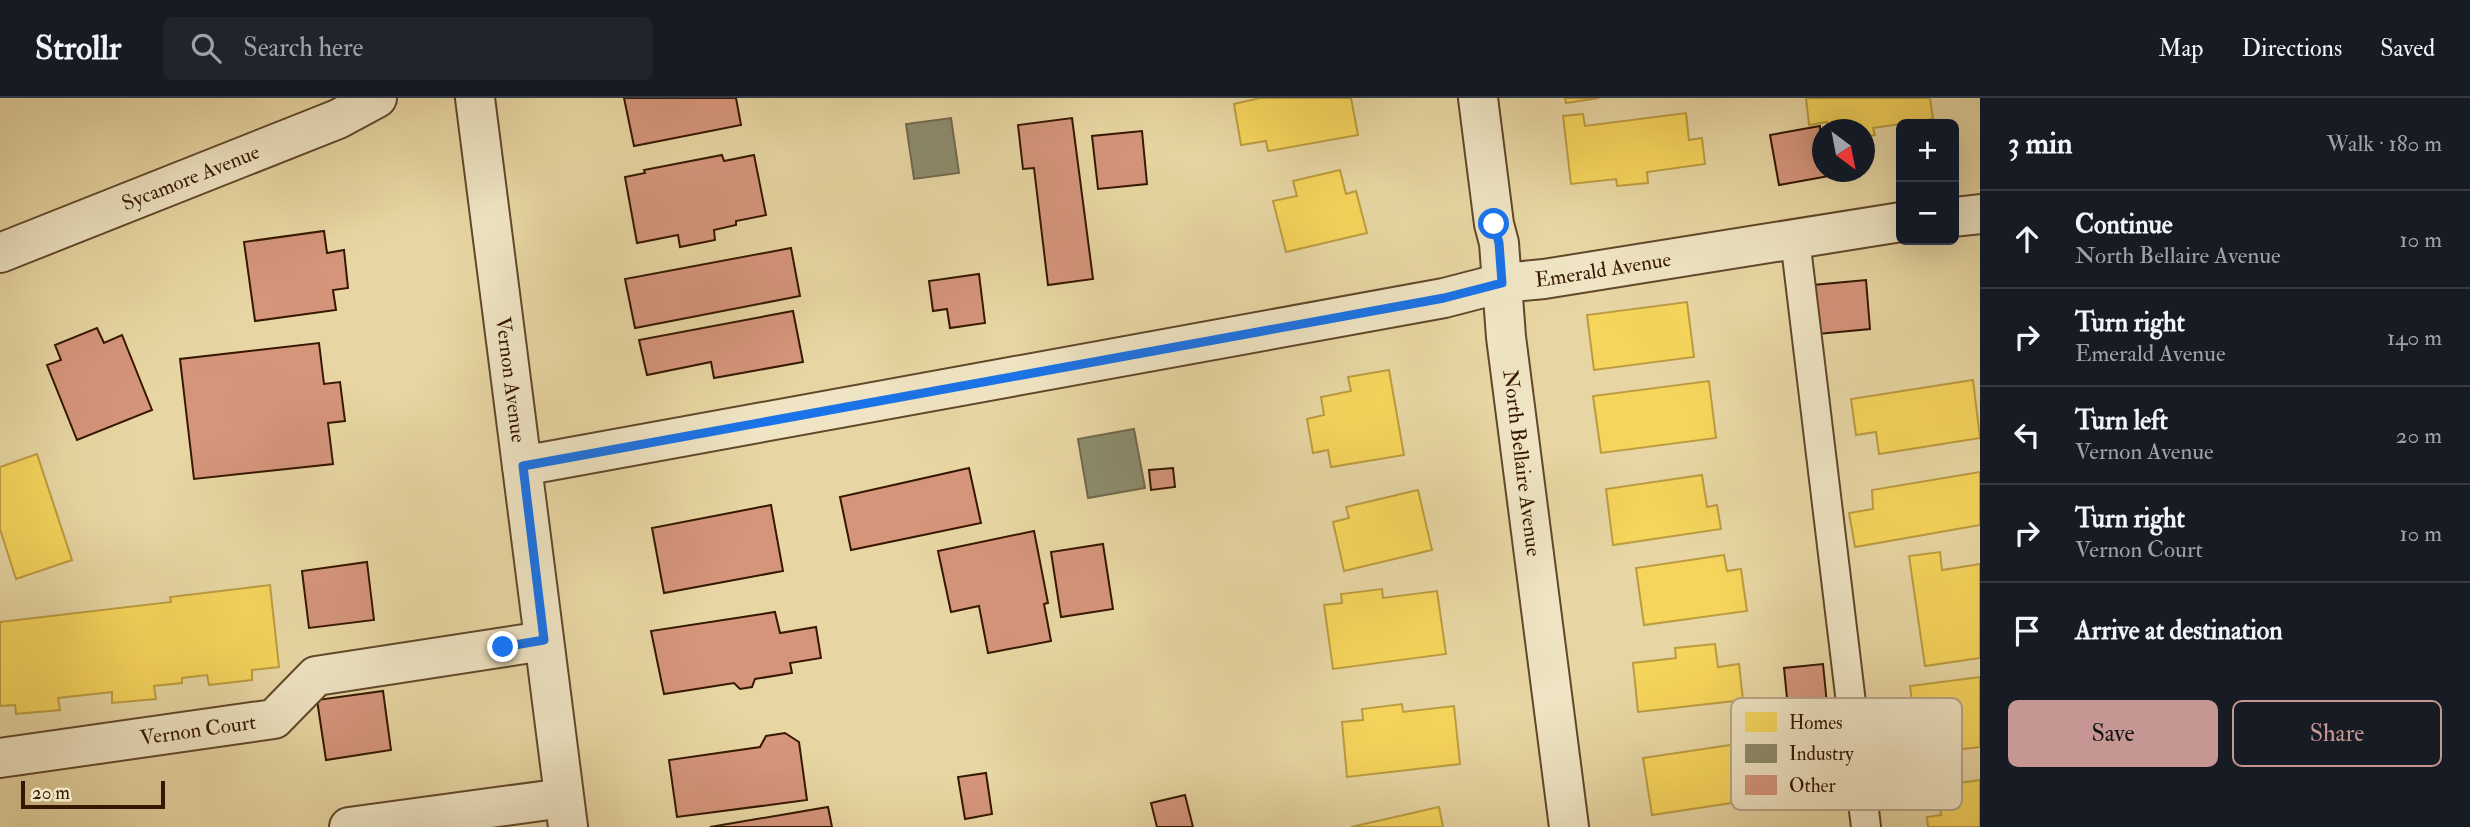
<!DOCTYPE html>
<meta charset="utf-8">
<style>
body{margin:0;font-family:"IM FELL Double Pica",serif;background:#20242c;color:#f1f3f6}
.controls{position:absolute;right:21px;top:21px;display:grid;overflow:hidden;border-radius:10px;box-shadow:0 7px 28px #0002}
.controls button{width:63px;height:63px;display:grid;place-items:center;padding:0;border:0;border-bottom:2px solid #363941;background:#171b24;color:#f1f3f6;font:35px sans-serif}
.compass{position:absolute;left:1812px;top:21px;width:63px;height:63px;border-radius:50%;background:#171b24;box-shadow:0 7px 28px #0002;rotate:148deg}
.scale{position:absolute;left:21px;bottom:18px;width:144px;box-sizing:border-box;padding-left:7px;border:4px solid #361701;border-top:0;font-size:19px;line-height:24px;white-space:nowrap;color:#361701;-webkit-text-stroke:5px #efe4c3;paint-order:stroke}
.stop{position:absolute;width:21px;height:21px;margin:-16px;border:5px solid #1a73e8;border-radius:50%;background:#fff}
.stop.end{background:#1a73e8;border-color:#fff;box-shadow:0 2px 7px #0008}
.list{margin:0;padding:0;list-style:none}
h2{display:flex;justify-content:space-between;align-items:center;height:91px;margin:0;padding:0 28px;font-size:30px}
h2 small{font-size:23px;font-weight:400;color:#9ea1a6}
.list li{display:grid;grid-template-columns:46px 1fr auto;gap:21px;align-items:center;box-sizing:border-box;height:98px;padding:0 28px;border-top:2px solid #363941}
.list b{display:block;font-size:26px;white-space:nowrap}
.list p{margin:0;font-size:23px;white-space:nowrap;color:#9ea1a6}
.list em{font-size:23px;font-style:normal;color:#9ea1a6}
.actions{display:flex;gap:14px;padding:21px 28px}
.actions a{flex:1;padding:16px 0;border:2px solid #c59692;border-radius:10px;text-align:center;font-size:24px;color:#c59692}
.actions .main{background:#c59692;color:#111}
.icon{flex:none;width:38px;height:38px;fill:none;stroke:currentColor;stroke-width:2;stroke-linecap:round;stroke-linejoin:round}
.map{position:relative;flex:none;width:1980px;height:729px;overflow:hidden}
header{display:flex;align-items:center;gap:42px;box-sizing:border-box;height:98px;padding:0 35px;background:#171b24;border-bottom:2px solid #363941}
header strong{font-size:33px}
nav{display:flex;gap:38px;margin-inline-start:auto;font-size:24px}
.search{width:490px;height:63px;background:#20242c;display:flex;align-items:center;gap:18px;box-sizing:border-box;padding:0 24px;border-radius:10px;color:#9ea1a6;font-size:26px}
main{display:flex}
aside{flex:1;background:#171b24}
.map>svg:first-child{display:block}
</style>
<header>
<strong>Strollr</strong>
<div class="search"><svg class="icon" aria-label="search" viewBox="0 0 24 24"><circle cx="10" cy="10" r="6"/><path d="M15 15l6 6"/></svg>Search here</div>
<nav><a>Map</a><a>Directions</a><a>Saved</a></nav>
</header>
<main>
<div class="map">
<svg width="1980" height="729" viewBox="0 0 1980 729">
<rect width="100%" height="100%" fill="#e7d6a3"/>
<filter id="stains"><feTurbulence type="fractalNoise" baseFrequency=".00286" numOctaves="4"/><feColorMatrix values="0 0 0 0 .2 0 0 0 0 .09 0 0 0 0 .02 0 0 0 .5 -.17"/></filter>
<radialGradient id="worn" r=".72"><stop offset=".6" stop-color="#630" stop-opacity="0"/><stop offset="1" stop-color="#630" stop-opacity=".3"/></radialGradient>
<path fill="#f6d55c" stroke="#bc9c41" stroke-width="2" d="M 1260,0 L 1351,0 L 1358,37 L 1268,53 L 1266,43 L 1241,47 L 1234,6 Z
M 1565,0 L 1599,0 L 1566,5 Z
M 1806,0 L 1930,0 L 1933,21 L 1873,30 L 1875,37 L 1864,39 L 1864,32 L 1828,32 L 1827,24 L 1809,27 Z
M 1686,15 L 1689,42 L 1702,40 L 1705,66 L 1647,74 L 1648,85 L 1617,88 L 1616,81 L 1571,86 L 1563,18 L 1583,16 L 1585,28 Z
M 1340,72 L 1346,96 L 1356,93 L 1367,135 L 1286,154 L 1273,103 L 1297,98 L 1293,83 Z
M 1687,204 L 1694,259 L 1594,272 L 1587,217 Z
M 1389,272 L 1404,357 L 1331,369 L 1328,352 L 1313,355 L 1307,321 L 1324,317 L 1321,299 L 1351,293 L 1348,279 Z
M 1973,282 L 1980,340 L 1879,356 L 1876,334 L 1856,337 L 1851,301 Z
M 1709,283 L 1716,340 L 1601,355 L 1593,298 Z
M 37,356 L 72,462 L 16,481 L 0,431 L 0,369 Z
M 1980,374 L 1980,427 L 1855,449 L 1849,415 L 1873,411 L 1872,392 Z
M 1702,377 L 1707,409 L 1717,407 L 1721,431 L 1613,447 L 1606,391 Z
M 1418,392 L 1432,452 L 1344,473 L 1333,424 L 1349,420 L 1346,409 Z
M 1940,454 L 1942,472 L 1980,466 L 1980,560 L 1925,568 L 1909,458 Z
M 1724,457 L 1727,473 L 1741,471 L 1747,513 L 1644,527 L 1636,470 Z
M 270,487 L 279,569 L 252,572 L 252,582 L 209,587 L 207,577 L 182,580 L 182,585 L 154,588 L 156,601 L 112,605 L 112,594 L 58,600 L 60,612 L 16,616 L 15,607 L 0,608 L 0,524 L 171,504 L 170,499 Z
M 1382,491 L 1383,500 L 1437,493 L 1446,556 L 1333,571 L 1324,507 L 1342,505 L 1341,496 Z
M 1715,546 L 1718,569 L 1739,566 L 1743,602 L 1638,614 L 1633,565 L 1676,560 L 1675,550 Z
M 1980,579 L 1980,649 L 1931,655 L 1926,618 L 1914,620 L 1910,588 Z
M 1402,606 L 1403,614 L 1454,608 L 1460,666 L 1347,679 L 1342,624 L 1363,622 L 1362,611 Z
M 1757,643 L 1765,700 L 1652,717 L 1643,660 Z
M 1980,682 L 1980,729 L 1928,729 L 1927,719 L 1941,717 L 1937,688 Z
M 1439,709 L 1443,729 L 1351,729 Z"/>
<path fill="#8c8c6e" stroke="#72694d" stroke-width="2" d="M 951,20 L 959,75 L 914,81 L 906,26 Z
M 1134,331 L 1145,390 L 1088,400 L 1078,341 Z"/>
<path fill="#d5957b" stroke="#361701" stroke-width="2" d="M 624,0 L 736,0 L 741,27 L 634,48 Z
M 1072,20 L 1093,181 L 1048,187 L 1034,70 L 1023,71 L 1018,27 Z
M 1820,28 L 1822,74 L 1828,74 L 1829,78 L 1779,87 L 1770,37 Z
M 1142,33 L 1147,86 L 1098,91 L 1092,38 Z
M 722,57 L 724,63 L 754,57 L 766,117 L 736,123 L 736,127 L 714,132 L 715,142 L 680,149 L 678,137 L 637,145 L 625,79 L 645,75 L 644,72 Z
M 324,133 L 327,155 L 344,152 L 348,190 L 333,192 L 336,212 L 255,223 L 244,144 Z
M 791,150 L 800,198 L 635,230 L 625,181 Z
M 979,176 L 985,225 L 950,230 L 947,211 L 933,213 L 929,183 Z
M 1866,182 L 1870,231 L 1818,236 L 1813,187 Z
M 793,213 L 803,264 L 714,280 L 711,264 L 647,277 L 639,242 Z
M 97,230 L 104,245 L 122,237 L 152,312 L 77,342 L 47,267 L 61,262 L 55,247 Z
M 319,245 L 324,286 L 340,284 L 345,323 L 328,325 L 333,366 L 194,381 L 180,261 Z
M 969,370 L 981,425 L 851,452 L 840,399 Z
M 1173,370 L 1175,389 L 1151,392 L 1149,372 Z
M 771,407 L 783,473 L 664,495 L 652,430 Z
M 1034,433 L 1048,505 L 1044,506 L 1051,543 L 988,555 L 979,508 L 951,514 L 938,453 Z
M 1103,446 L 1113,511 L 1061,519 L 1051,454 Z
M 367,464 L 374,522 L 309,530 L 302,473 Z
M 775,514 L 780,535 L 816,529 L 821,560 L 790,565 L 792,575 L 755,581 L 752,589 L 740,591 L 734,585 L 664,596 L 651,533 Z
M 1823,566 L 1828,616 L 1789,620 L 1784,570 Z
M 383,593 L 391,652 L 326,662 L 317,602 Z
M 785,635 L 799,644 L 807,702 L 677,719 L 669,662 L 760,649 L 766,638 Z
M 986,675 L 992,716 L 965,721 L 958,679 Z
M 1185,697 L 1193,729 L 1157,729 L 1151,705 Z
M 828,709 L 832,729 L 710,729 Z"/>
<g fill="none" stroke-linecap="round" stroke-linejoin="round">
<g stroke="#62472a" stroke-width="32">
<path id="service" d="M 1795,141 L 1866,729"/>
</g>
<g stroke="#62472a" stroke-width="42">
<g id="minor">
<path id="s1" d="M 475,0 L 568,729"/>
<path id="s2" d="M 1478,0 L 1494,126 L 1499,145 L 1506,239 L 1569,729"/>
<path d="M 1954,119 L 1980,116"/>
<path id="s3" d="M 0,155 L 338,21 L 377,0"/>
<path id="s4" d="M 522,368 L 1444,200 L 1502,185 L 1544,181 L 1901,124"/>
<path id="s5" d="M 0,660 L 274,621 L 316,578 L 544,543"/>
<path d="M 349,729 L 564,700"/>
</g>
</g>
<use href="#service" stroke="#efe4c3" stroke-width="28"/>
<use href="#minor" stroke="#efe4c3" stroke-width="38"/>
</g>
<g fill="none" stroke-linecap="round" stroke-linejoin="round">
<path stroke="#1a73e8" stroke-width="9" d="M 503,549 L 544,542 L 523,368 L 1444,200 L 1502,185 L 1499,145 L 1494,126"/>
</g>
<g text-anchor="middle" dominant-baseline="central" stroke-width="7" stroke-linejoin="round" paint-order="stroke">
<g font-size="21" fill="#361701" stroke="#efe4c3">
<text stroke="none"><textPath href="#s3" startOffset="205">Sycamore Avenue</textPath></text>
<text stroke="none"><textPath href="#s4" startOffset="1099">Emerald Avenue</textPath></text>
<text stroke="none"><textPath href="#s1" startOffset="284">Vernon Avenue</textPath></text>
<text stroke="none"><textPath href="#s2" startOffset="368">North Bellaire Avenue</textPath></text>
<text stroke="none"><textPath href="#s5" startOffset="200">Vernon Court</textPath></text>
</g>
</g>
<rect x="1731" y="600" width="231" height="112" rx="10" fill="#efe4c3" stroke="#b8a689" stroke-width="2"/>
<rect x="1745" y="614" width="32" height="20" fill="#f6d55c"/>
<rect x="1745" y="646" width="32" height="19" fill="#8c8c6e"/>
<rect x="1745" y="677" width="32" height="20" fill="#d5957b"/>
<g font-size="19" fill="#361701">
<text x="1789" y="631">Homes</text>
<text x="1789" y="662">Industry</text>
<text x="1789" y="694">Other</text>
</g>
<rect width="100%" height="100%" filter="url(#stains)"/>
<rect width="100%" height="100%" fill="url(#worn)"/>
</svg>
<div class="controls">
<button>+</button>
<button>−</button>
</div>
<svg class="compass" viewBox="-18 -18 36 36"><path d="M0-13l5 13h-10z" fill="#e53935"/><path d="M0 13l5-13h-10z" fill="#9ea1a6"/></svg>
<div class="scale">20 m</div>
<div class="stop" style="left:1494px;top:126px"></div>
<div class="stop end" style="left:503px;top:549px"></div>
</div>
<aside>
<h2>3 min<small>Walk · 180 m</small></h2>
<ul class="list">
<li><svg class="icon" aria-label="ahead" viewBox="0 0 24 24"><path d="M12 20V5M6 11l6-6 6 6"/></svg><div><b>Continue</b><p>North Bellaire Avenue</p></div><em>10 m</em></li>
<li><svg class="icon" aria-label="right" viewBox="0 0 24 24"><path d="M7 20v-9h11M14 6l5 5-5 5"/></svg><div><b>Turn right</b><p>Emerald Avenue</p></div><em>140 m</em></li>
<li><svg class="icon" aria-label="left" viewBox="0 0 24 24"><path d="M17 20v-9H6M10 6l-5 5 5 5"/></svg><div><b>Turn left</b><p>Vernon Avenue</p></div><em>20 m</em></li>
<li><svg class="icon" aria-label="right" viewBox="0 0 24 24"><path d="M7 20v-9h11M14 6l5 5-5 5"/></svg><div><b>Turn right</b><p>Vernon Court</p></div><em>10 m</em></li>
<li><svg class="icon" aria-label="arrive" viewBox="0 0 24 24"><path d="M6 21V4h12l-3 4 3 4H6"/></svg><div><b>Arrive at destination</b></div></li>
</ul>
<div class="actions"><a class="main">Save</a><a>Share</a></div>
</aside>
</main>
